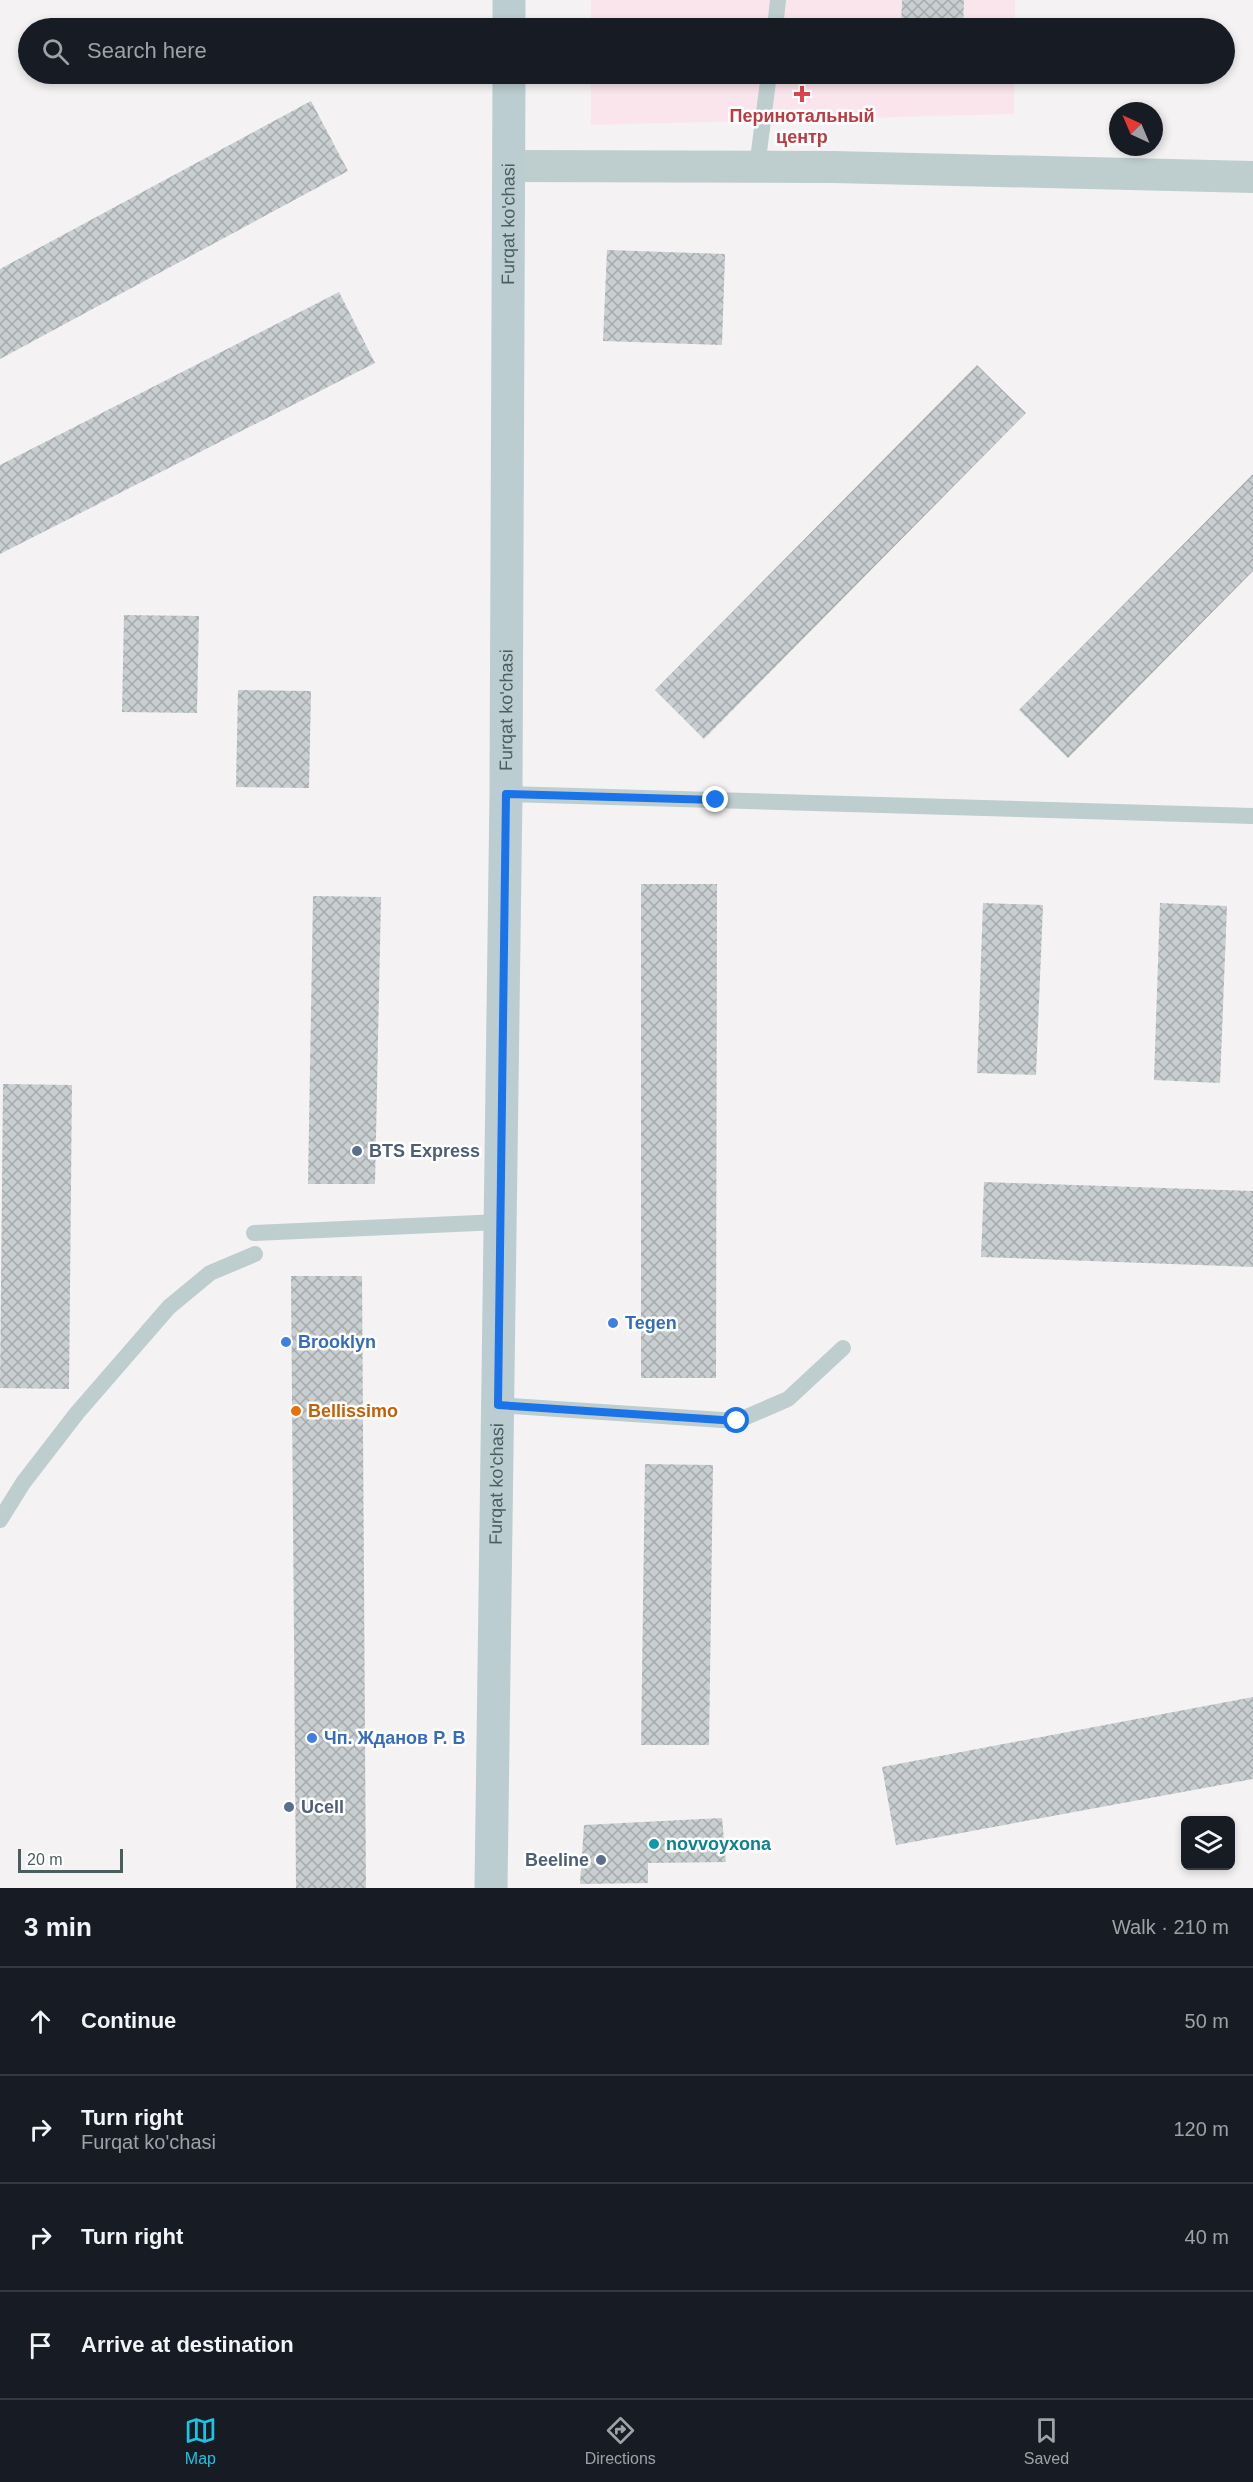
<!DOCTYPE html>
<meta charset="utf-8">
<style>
body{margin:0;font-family:Arial,sans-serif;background:#242831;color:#f1f3f6}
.controls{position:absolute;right:18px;bottom:18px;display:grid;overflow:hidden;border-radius:9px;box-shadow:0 3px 9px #0003}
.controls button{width:54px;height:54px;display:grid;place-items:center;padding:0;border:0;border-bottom:2px solid #363941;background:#171b24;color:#f1f3f6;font:30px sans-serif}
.compass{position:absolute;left:1109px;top:102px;width:54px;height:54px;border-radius:50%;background:#171b24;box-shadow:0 3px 9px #0003;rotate:316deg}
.scale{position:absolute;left:18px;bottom:15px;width:105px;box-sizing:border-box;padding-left:6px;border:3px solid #4a5e60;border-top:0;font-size:16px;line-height:21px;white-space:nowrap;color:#4a5e60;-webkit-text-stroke:4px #fff;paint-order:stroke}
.stop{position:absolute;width:18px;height:18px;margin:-14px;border:4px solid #1a73e8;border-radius:50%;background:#fff}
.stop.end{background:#1a73e8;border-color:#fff;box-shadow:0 2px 6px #0008}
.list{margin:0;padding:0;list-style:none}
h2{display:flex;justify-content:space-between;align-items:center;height:78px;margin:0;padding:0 24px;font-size:26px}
h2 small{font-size:20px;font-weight:400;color:#9ea1a6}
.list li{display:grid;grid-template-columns:39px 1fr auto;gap:18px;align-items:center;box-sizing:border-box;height:108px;padding:0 24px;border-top:2px solid #363941}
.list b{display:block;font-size:22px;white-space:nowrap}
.list p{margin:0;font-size:20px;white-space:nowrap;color:#9ea1a6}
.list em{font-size:20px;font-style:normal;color:#9ea1a6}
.icon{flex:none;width:33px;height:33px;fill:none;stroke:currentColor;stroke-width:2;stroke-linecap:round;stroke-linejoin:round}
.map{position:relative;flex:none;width:1253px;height:1888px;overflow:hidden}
.search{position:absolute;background:#171b24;box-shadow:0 3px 9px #0003;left:18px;right:18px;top:18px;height:66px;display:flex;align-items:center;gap:15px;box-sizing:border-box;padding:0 21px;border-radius:33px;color:#9ea1a6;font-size:22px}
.sheet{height:510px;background:#171b24}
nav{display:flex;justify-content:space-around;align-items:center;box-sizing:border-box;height:84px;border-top:2px solid #363941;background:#171b24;font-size:16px;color:#9ea1a6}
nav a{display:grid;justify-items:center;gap:3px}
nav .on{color:#1dc3e3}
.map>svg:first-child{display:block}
</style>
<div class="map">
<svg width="1253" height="1888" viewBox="0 0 1253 1888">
<defs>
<pattern id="building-cross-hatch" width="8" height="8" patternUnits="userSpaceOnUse" patternTransform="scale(1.5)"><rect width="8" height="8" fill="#c9cfd1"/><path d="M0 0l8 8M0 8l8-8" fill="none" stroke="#a5abad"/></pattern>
</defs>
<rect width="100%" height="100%" fill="#f4f2f3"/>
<path fill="#fbe5ec" d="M 591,0 L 1015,0 L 1015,28 L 591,28 Z
M 591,74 L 1014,74 L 1014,114 L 591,125 Z"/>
<path fill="url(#building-cross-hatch)" d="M 902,0 L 964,0 L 963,28 L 901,28 Z
M 899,74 L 961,74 L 961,81 L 899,79 Z
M 311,101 L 348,171 L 0,359 L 0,269 Z
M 607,250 L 725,254 L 722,345 L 603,341 Z
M 339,292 L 375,363 L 0,554 L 0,465 Z
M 977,365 L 1026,413 L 704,739 L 655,690 Z
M 1253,474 L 1253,571 L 1068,758 L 1019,710 Z
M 124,615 L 199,616 L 197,713 L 122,712 Z
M 238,690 L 311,691 L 309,788 L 236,787 Z
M 641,884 L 717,884 L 716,1378 L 641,1378 Z
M 313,896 L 381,897 L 375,1184 L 308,1184 Z
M 983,903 L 1043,905 L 1036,1075 L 977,1073 Z
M 1160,903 L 1227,906 L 1220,1083 L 1154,1080 Z
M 3,1084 L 72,1085 L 69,1389 L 0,1388 Z
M 984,1182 L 1253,1191 L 1253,1267 L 981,1257 Z
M 291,1276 L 362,1276 L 366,1888 L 296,1888 Z
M 645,1464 L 713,1465 L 709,1745 L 641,1745 Z
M 1253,1697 L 1253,1779 L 896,1845 L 882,1767 Z
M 722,1818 L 726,1862 L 648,1863 L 648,1883 L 580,1884 L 584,1825 Z"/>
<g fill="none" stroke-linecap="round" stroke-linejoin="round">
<path stroke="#becdce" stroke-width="16" d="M 775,28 L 778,0
M 757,167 L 769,74
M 506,794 L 1253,816
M 254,1233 L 500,1222
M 498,1405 L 737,1421 L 788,1399 L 843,1348
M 0,1520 L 23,1483 L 77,1413 L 169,1307 L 210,1273 L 255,1254"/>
<path stroke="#becdce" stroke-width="32" d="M 509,166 L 833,167 L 1253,177"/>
<g stroke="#bbcdd0" stroke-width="33">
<path d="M 509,28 L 509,0"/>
<path id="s1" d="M 491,1888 L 506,794 L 509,74"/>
</g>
</g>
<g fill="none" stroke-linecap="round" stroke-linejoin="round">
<path stroke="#1a73e8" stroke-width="8" d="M 716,800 L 506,794 L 498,1405 L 737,1421"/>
</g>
<path fill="#e0444e" stroke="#fff" stroke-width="2" d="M799 85h6v6h6v6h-6v6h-6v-6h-6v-6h6z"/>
<g fill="#5c6f8a" stroke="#fff" stroke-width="2">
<circle cx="357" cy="1151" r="6"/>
<circle cx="289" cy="1807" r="6"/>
<circle cx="601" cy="1860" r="6"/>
</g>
<g fill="#3f7fe0" stroke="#fff" stroke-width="2">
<circle cx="613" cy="1323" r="6"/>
<circle cx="286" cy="1342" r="6"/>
<circle cx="312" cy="1738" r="6"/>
</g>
<circle fill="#e8710a" stroke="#fff" stroke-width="2" cx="296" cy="1411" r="6"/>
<circle fill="#0f9aa8" stroke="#fff" stroke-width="2" cx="654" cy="1844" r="6"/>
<g text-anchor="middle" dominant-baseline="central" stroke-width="5" stroke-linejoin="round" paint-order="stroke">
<g font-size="18" font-weight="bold" fill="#be3a42" stroke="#fff">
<text x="802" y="116">Перинотальный<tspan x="802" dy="21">центр</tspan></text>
</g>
<g font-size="18" fill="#4a5e60" stroke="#fff">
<text stroke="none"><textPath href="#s1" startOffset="1664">Furqat ko'chasi</textPath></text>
<text stroke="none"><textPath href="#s1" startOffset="1178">Furqat ko'chasi</textPath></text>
<text stroke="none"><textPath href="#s1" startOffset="404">Furqat ko'chasi</textPath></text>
</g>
<g font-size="18" font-weight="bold" fill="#4e5e75" stroke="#fff" text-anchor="start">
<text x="369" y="1151">BTS Express</text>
<text x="301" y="1807">Ucell</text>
<text x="589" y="1860" text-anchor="end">Beeline</text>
</g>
<g font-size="18" font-weight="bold" fill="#366cbe" stroke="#fff" text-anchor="start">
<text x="625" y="1323">Tegen</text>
<text x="298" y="1342">Brooklyn</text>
<text x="324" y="1738">Чп. Жданов Р. В</text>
</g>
<g font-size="18" font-weight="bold" fill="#c56008" stroke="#fff" text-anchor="start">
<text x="308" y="1411">Bellissimo</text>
</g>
<g font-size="18" font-weight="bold" fill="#0d838f" stroke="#fff" text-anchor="start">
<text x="666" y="1844">novvoyxona</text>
</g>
</g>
</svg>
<div class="controls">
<button><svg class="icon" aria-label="layers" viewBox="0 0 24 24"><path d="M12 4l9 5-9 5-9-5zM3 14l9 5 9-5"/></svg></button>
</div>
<svg class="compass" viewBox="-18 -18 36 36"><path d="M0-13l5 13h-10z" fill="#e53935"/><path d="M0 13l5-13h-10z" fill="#9ea1a6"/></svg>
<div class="scale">20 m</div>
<div class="stop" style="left:737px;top:1421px"></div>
<div class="stop end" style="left:716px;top:800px"></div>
<div class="search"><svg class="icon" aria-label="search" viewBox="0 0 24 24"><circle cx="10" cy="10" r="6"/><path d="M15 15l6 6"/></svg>Search here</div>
</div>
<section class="sheet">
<h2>3 min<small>Walk · 210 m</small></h2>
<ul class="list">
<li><svg class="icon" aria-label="ahead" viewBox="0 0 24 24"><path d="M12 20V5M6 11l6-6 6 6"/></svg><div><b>Continue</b></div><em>50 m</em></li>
<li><svg class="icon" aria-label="right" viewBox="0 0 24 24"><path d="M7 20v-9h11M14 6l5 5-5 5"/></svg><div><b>Turn right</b><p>Furqat ko'chasi</p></div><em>120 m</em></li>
<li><svg class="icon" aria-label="right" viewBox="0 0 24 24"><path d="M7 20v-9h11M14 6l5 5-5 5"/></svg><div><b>Turn right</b></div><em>40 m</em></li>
<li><svg class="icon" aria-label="arrive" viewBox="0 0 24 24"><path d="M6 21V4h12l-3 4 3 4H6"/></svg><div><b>Arrive at destination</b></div></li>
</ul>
</section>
<nav>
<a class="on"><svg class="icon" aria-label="map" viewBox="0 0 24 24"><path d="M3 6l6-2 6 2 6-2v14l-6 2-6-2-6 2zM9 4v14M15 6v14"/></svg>Map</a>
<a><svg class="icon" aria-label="directions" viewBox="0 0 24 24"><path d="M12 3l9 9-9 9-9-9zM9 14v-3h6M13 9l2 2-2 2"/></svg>Directions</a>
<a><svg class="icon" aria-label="saved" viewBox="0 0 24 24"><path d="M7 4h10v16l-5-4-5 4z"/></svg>Saved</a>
</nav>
